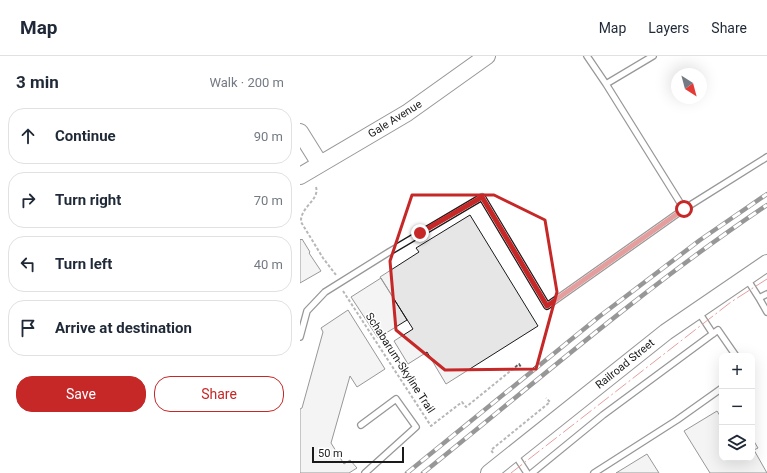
<!DOCTYPE html>
<meta charset="utf-8">
<style>
body{margin:0;font-family:Roboto,sans-serif;background:#f6f6f7;color:#1f2937}
.controls{position:absolute;right:12px;bottom:12px;display:grid;overflow:hidden;border-radius:8px;box-shadow:0 4px 16px #0002}
.controls button{width:36px;height:36px;display:grid;place-items:center;padding:0;border:0;border-bottom:1px solid #e0e1e3;background:#fff;color:#1f2937;font:20px sans-serif}
.compass{position:absolute;left:371px;top:12px;width:36px;height:36px;border-radius:50%;background:#fff;box-shadow:0 4px 16px #0002;rotate:144deg}
.scale{position:absolute;left:12px;bottom:10px;width:92px;box-sizing:border-box;padding-left:4px;border:2px solid #1a1a1a;border-top:0;font-size:11px;line-height:14px;white-space:nowrap;color:#1a1a1a;-webkit-text-stroke:3px #fff;paint-order:stroke}
.stop{position:absolute;width:12px;height:12px;margin:-9px;border:3px solid #c62828;border-radius:50%;background:#fff}
.stop.end{background:#c62828;border-color:#fff;box-shadow:0 1px 4px #0008}
.list{margin:0;padding:0;list-style:none}
h2{display:flex;justify-content:space-between;align-items:center;height:52px;margin:0;padding:0 16px;font-size:17px}
h2 small{font-size:13px;font-weight:400;color:#747a83}
.list li{display:grid;grid-template-columns:26px 1fr auto;gap:12px;align-items:center;box-sizing:border-box;height:56px;margin:0 8px 8px;padding:0 8px;border:1px solid #e0e1e3;border-radius:16px}
.list b{display:block;font-size:15px;white-space:nowrap}
.list em{font-size:13px;font-style:normal;color:#747a83}
.actions{display:flex;gap:8px;padding:12px 16px}
.actions a{flex:1;padding:9px 0;border:1px solid #c62828;border-radius:16px;text-align:center;font-size:14px;color:#c62828}
.actions .main{background:#c62828;color:#fff}
.icon{flex:none;width:22px;height:22px;fill:none;stroke:currentColor;stroke-width:2;stroke-linecap:round;stroke-linejoin:round}
.map{position:relative;flex:none;width:467px;height:417px;overflow:hidden}
header{display:flex;align-items:center;gap:24px;box-sizing:border-box;height:56px;padding:0 20px;background:#fff;border-bottom:1px solid #e0e1e3}
header strong{font-size:19px}
nav{display:flex;gap:22px;margin-inline-start:auto;font-size:14px}
main{display:flex}
aside{flex:1;background:#fff}
.map>svg:first-child{display:block}
</style>
<header>
<strong>Map</strong>
<nav><a>Map</a><a>Layers</a><a>Share</a></nav>
</header>
<main>
<aside>
<h2>3 min<small>Walk · 200 m</small></h2>
<ul class="list">
<li><svg class="icon" aria-label="ahead" viewBox="0 0 24 24"><path d="M12 20V5M6 11l6-6 6 6"/></svg><div><b>Continue</b></div><em>90 m</em></li>
<li><svg class="icon" aria-label="right" viewBox="0 0 24 24"><path d="M7 20v-9h11M14 6l5 5-5 5"/></svg><div><b>Turn right</b></div><em>70 m</em></li>
<li><svg class="icon" aria-label="left" viewBox="0 0 24 24"><path d="M17 20v-9H6M10 6l-5 5 5 5"/></svg><div><b>Turn left</b></div><em>40 m</em></li>
<li><svg class="icon" aria-label="arrive" viewBox="0 0 24 24"><path d="M6 21V4h12l-3 4 3 4H6"/></svg><div><b>Arrive at destination</b></div></li>
</ul>
<div class="actions"><a class="main">Save</a><a>Share</a></div>
</aside>
<div class="map">
<svg width="467" height="417" viewBox="0 0 467 417">
<rect width="100%" height="100%" fill="#fff"/>
<path fill="#e6e6e6" stroke="#1a1a1a" d="M 170,159 L 238,270 L 146,328 L 127,296 L 108,308 L 94,285 L 113,273 L 80,221 L 119,196 L 116,192 Z
M 0,183 L 1,184 L 2,183 L 10,196 L 9,197 L 21,215 L 0,227 Z
M 81,222 L 107,264 L 78,282 L 51,241 Z
M 48,254 L 85,313 L 57,331 L 50,320 L 31,387 L 44,408 L 50,404 L 57,412 L 49,417 L 0,417 L 0,353 L 2,352 L 23,276 L 21,272 Z
M 417,355 L 422,363 L 422,402 L 452,402 L 452,382 L 458,392 L 454,394 L 467,417 L 410,417 L 384,375 Z
M 347,398 L 359,417 L 316,417 Z"/>
<g fill="none" stroke-linecap="round" stroke-linejoin="round">
<g stroke="#1a1a1a" stroke-width="8">
<path id="lane" d="M 287,0 L 306,28 L 353,0
M 306,28 L 384,153 L 467,101
M 447,223 L 459,242 L 467,238
M 459,242 L 467,256
M 398,255 L 413,278
M 0,281 L 7,255 L 25,236 L 89,196 L 182,141 L 247,250 L 384,153
M 61,369 L 96,343 L 116,371 L 65,417
M 214,397 L 227,417
M 232,417 L 303,359 L 418,274 L 436,300
M 294,417 L 377,364 L 422,332"/>
</g>
<g stroke="#1a1a1a" stroke-width="18">
<path id="secondary" d="M 0,76 L 20,108
M 0,120 L 107,57 L 187,0
M 189,417 L 366,276 L 467,207"/>
</g>
<path stroke="#5f5f5f" stroke-width="2" stroke-dasharray="3 2" stroke-linecap="butt" d="M 16,131 C 20,144 0,151 1,166 L 23,202 L 36,219
M 43,235 L 131,370 L 162,346 L 166,351 L 219,308 L 221,311
M 193,397 L 191,394 L 250,346 L 246,342"/>
<use href="#lane" stroke="#fff" stroke-width="5.5"/>
<use href="#secondary" stroke="#fff" stroke-width="16"/>
<g stroke="#1a1a1a" stroke-width="4.5">
<path id="rail" d="M 107,417 L 300,260 L 400,184 L 467,138
M 123,417 C 236,326 346,230 467,149"/>
</g>
<use href="#rail" stroke="#fff" stroke-width="3" stroke-dasharray="9" stroke-linecap="butt"/>
<path stroke="#c62828" stroke-width="1" stroke-dasharray="14 3 2 3" stroke-linecap="butt" d="M 211,417 L 431,246 L 467,223"/>
</g>
<g fill="none" stroke-linecap="round" stroke-linejoin="round">
<path stroke="#c62828" stroke-width="5" d="M 120,177 L 182,141 L 247,250 L 384,153"/>
</g>
<path d="M0 0H467V417H0ZM 112,139 L 194,139 L 245,164 L 257,236 L 236,313 L 145,314 L 96,274 L 90,205 Z" fill="#fff" fill-opacity=".55" fill-rule="evenodd"/>
<path fill="none" stroke="#c62828" stroke-width="3" stroke-linejoin="round" d="M 112,139 L 194,139 L 245,164 L 257,236 L 236,313 L 145,314 L 96,274 L 90,205 Z"/>
<g text-anchor="middle" dominant-baseline="central" stroke-width="3" stroke-linejoin="round" paint-order="stroke">
<g font-size="11" fill="#1a1a1a" stroke="#fff">
<text transform="translate(95 63) rotate(-32)">Gale Avenue</text>
<text transform="translate(100 307) rotate(57)">Schabarum-Skyline Trail</text>
<text transform="translate(325 308) rotate(-39)">Railroad Street</text>
</g>
</g>
</svg>
<div class="controls">
<button>+</button>
<button>−</button>
<button><svg class="icon" aria-label="layers" viewBox="0 0 24 24"><path d="M12 4l9 5-9 5-9-5zM3 14l9 5 9-5"/></svg></button>
</div>
<svg class="compass" viewBox="-18 -18 36 36"><path d="M0-13l5 13h-10z" fill="#e53935"/><path d="M0 13l5-13h-10z" fill="#747a83"/></svg>
<div class="scale">50 m</div>
<div class="stop" style="left:384px;top:153px"></div>
<div class="stop end" style="left:120px;top:177px"></div>
</div>
</main>
